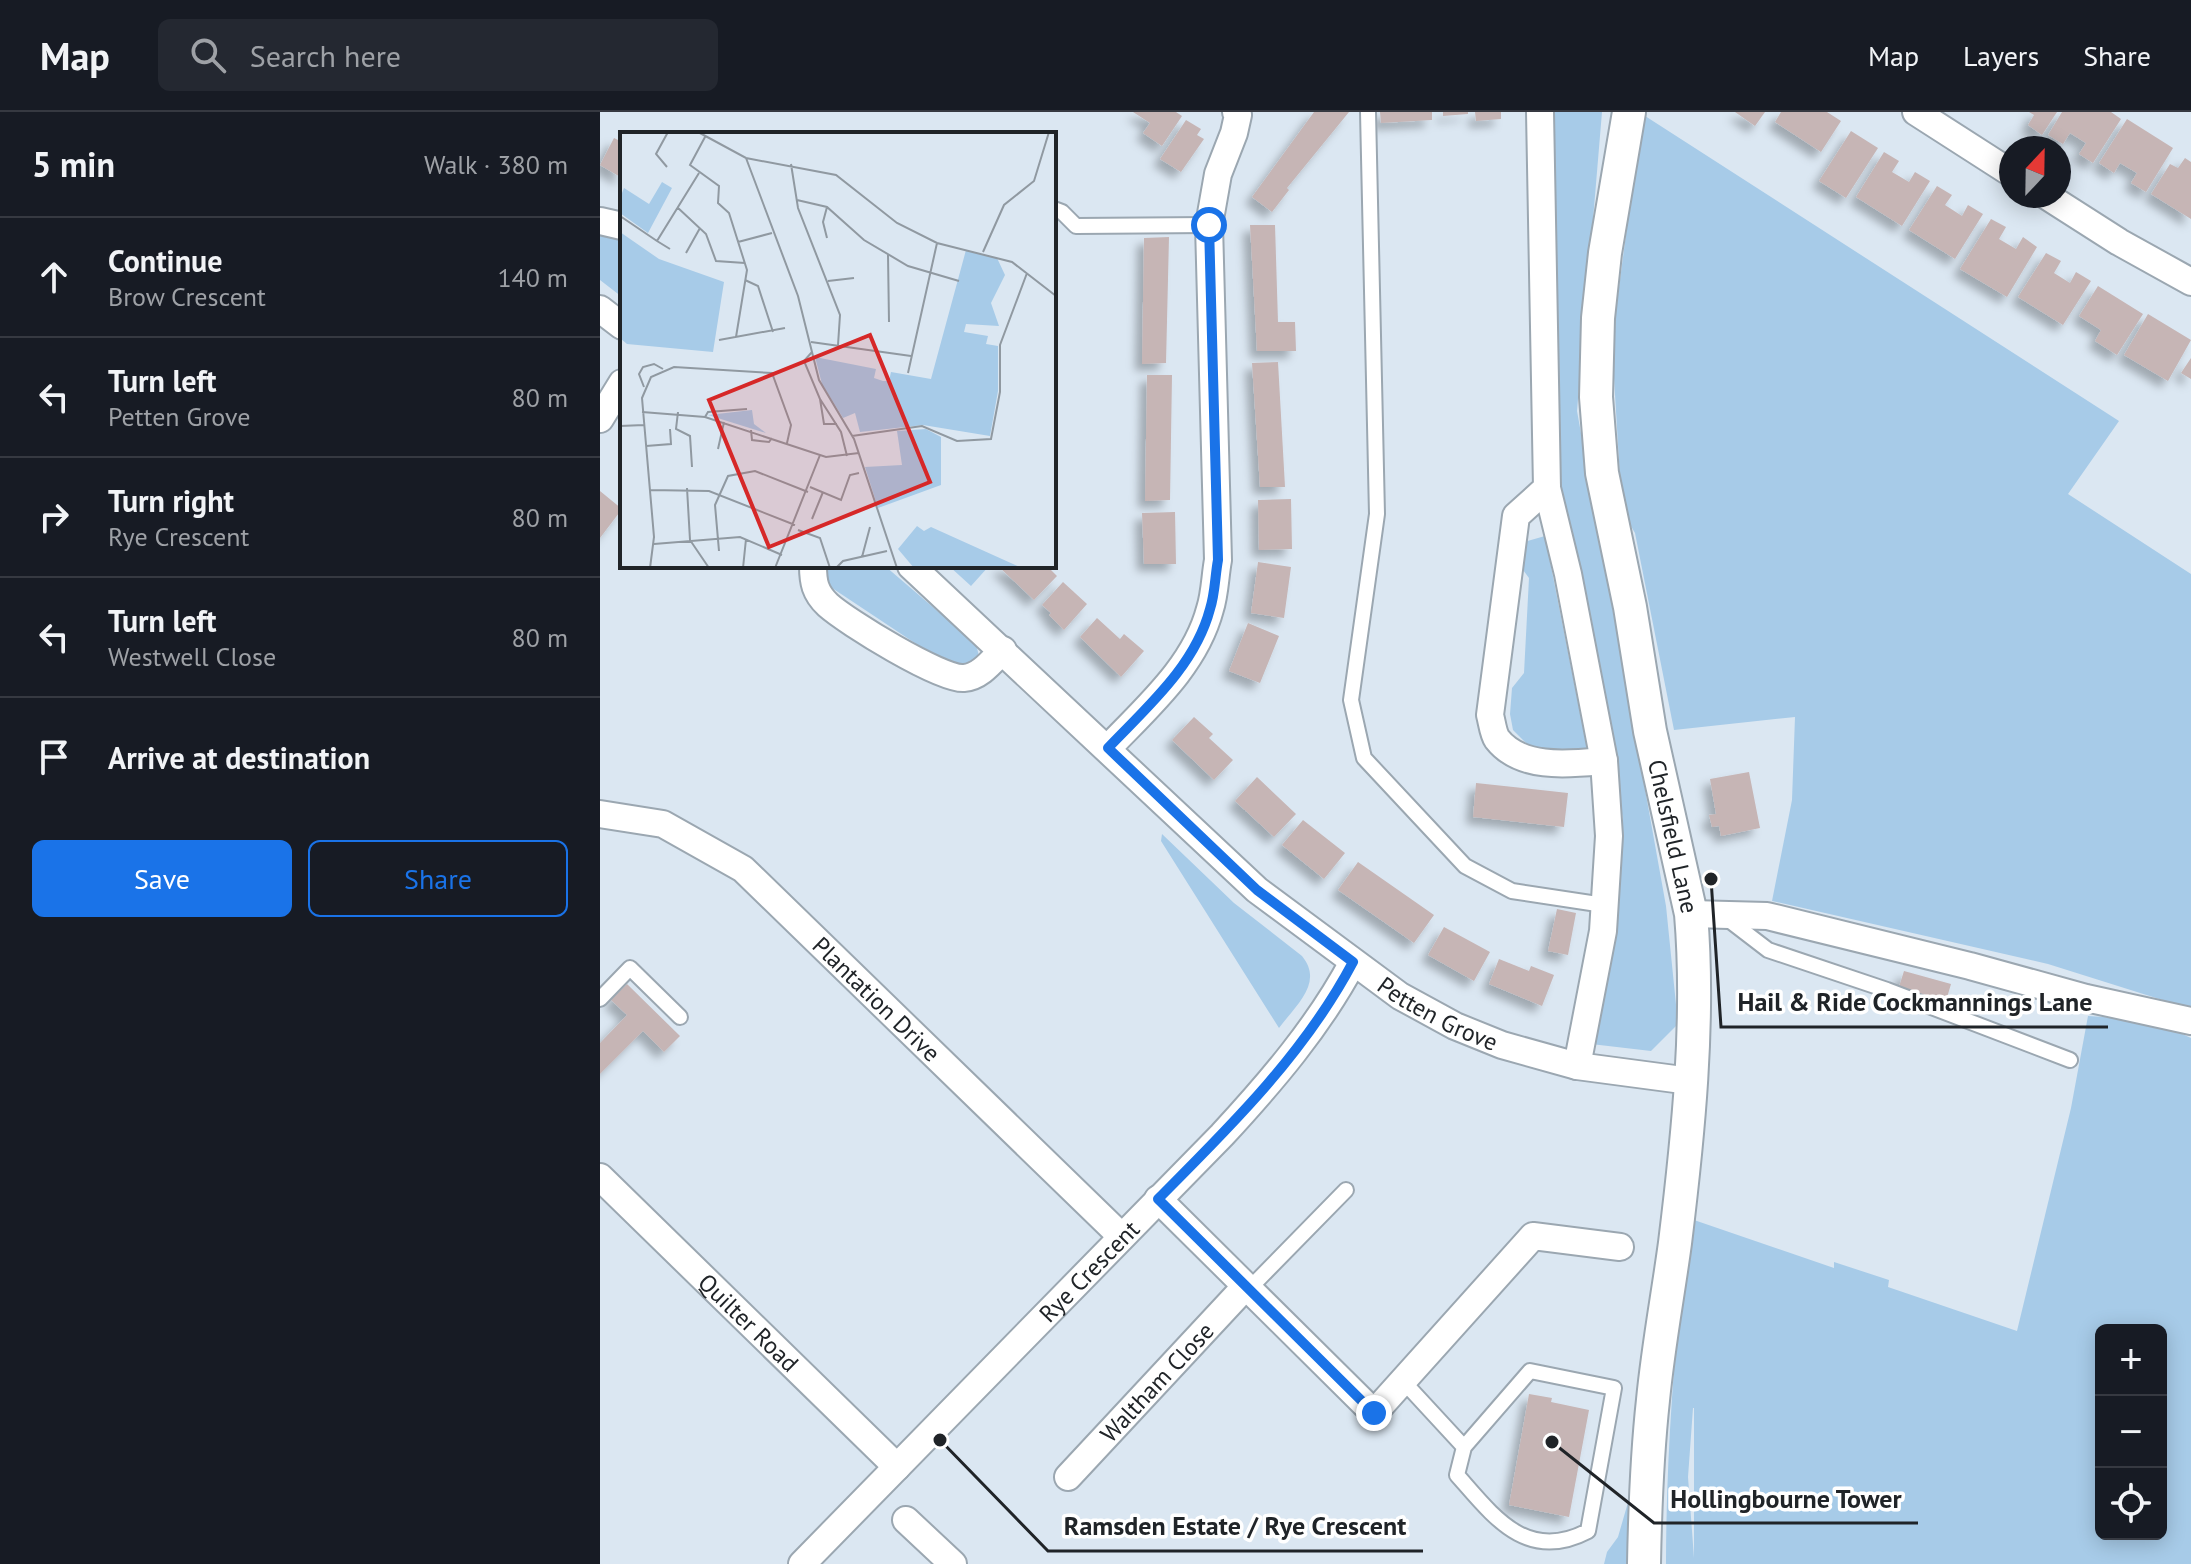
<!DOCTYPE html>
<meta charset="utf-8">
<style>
body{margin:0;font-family:"PT Sans",sans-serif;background:#242831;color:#f1f3f6}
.controls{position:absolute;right:24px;bottom:24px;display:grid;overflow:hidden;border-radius:12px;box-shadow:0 4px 20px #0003}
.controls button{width:72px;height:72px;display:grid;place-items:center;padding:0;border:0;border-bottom:2px solid #363941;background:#171b24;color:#f1f3f6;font:40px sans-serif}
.compass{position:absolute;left:1399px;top:24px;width:72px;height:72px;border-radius:50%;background:#171b24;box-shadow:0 4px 20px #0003;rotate:22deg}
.stop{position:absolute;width:24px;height:24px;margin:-18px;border:6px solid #1a73e8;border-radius:50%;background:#fff}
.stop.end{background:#1a73e8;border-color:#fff;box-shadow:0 2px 8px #0008}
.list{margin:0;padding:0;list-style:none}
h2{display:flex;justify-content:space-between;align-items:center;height:104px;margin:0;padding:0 32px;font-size:34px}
h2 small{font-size:26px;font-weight:400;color:#9ea1a6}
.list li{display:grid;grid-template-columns:52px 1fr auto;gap:24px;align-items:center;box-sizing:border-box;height:120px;padding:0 32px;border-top:2px solid #363941}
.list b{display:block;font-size:30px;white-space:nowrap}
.list p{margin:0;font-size:26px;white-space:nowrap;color:#9ea1a6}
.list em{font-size:26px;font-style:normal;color:#9ea1a6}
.actions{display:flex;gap:16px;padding:24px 32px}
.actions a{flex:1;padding:18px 0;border:2px solid #1a73e8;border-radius:12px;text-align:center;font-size:28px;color:#1a73e8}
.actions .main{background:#1a73e8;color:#fff}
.icon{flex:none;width:44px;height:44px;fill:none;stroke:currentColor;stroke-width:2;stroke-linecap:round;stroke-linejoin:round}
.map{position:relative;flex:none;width:1591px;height:1452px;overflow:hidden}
header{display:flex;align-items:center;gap:48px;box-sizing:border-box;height:112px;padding:0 40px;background:#171b24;border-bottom:2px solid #363941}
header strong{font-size:38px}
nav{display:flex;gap:44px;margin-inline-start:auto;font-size:28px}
.search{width:560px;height:72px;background:#242831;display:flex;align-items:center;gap:20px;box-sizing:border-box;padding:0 28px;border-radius:12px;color:#9ea1a6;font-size:30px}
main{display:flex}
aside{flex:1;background:#171b24}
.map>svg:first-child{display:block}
</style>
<header>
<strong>Map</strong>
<div class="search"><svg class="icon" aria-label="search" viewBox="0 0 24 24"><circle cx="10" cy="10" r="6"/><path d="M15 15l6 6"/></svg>Search here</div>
<nav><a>Map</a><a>Layers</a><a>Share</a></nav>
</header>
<main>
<aside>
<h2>5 min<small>Walk · 380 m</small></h2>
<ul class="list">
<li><svg class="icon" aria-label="ahead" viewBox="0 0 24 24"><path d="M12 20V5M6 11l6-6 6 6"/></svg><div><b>Continue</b><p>Brow Crescent</p></div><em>140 m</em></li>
<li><svg class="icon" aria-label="left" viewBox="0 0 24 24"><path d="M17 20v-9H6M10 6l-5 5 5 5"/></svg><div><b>Turn left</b><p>Petten Grove</p></div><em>80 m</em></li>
<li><svg class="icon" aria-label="right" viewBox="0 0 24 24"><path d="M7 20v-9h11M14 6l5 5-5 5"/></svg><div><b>Turn right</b><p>Rye Crescent</p></div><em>80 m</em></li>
<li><svg class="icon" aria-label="left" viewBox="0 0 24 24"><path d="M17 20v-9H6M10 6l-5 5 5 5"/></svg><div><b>Turn left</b><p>Westwell Close</p></div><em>80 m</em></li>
<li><svg class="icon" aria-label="arrive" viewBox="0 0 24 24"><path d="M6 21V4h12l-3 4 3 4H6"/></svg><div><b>Arrive at destination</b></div></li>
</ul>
<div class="actions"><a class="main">Save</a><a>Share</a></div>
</aside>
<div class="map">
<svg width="1591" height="1452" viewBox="0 0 1591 1452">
<defs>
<filter id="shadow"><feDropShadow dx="-7" dy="7" stdDeviation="4" flood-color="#0004"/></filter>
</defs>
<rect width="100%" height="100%" fill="#dbe7f2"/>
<path fill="#a7cbe8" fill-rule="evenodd" d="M 947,0 L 1002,0 L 977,299 L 1066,794 L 1078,912 L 1051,939 L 991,932 L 1013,832 L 1023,707 L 961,372 L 952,290 Z
M 1042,2 L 1519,309 L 1468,382 L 1591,462 L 1591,897 L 1448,852 L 1172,789 L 1192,688 L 1195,605 L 1074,618 L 1035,421 L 1022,399 L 1013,249 L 1016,198 Z
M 0,120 L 22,125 L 22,185 L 0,168 Z
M 945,424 L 987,636 L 975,646 L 935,640 L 913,618 L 910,602 L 912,576 L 924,561 L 929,466 L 918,451 L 920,431 Z
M 224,454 L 285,454 L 376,532 L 379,544 L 368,559 L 357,559 L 223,470 Z
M 349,454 L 389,454 L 371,474 Z
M 562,722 L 634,791 L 702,844 C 724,871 696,893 679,916 L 561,729 Z
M 1488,904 L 1551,908 L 1591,926 L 1591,1452 L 1066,1452 C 1066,1337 1076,1224 1087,1110 L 1094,1111 L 1094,1108 L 1234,1156 L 1234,1150 L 1289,1168 L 1288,1175 L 1417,1219 L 1471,996 ZM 1501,1218 L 1561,1218 L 1561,1422 L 1501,1422 ZM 1093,1296 L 1094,1296 L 1094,1446 L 1088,1365 Z
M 1031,1380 L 1032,1452 L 1004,1452 L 1007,1440 L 1018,1425 Z"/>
<path fill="#c6b5b5" filter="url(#shadow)" d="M 533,0 L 576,0 L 582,4 L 562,34 L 543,21 L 550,11 Z
M 714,0 L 749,0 L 687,76 L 689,78 L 672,100 L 652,85 Z
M 780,0 L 832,0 L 832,8 L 781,11 Z
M 843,0 L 868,0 L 868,2 L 843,4 Z
M 875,0 L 901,0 L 901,7 L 876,9 Z
M 1135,0 L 1165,0 L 1155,14 Z
M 1181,0 L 1227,0 L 1241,9 L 1221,40 L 1175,10 Z
M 1429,0 L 1457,0 L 1442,23 L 1428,13 L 1434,3 Z
M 1462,0 L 1511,0 L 1521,7 L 1493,51 L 1479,42 L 1486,31 L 1470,21 L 1463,32 L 1448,23 Z
M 1527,7 L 1573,36 L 1546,80 L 1531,71 L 1537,61 L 1520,51 L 1514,61 L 1499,51 Z
M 586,8 L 601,17 L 597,23 L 604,27 L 581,60 L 560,47 Z
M 1251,19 L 1278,36 L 1246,86 L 1219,69 Z
M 14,26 L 22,30 L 22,66 L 0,53 Z
M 1284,40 L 1299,49 L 1292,60 L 1309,70 L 1315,60 L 1330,69 L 1302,114 L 1256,85 Z
M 1585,46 L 1591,50 L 1591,107 L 1551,82 L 1570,52 L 1578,56 Z
M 1337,74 L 1352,83 L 1345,93 L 1362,104 L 1368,93 L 1383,102 L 1355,147 L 1309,118 Z
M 1391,107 L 1406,115 L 1399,127 L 1416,137 L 1423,125 L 1437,135 L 1407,185 L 1360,157 Z
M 650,113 L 675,113 L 678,210 L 695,210 L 696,239 L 657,239 Z
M 569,125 L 566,251 L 542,252 L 544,126 Z
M 1446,141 L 1461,149 L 1454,161 L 1470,171 L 1476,160 L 1491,169 L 1463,213 L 1418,185 Z
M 1498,174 L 1543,202 L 1517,243 L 1495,229 L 1501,218 L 1479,204 Z
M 1548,202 L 1591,228 L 1568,269 L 1524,243 Z
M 1591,246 L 1591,267 L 1581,261 Z
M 678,250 L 685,375 L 660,375 L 652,251 Z
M 547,263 L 572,263 L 570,388 L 545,389 Z
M 0,379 L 22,397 L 0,426 Z
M 691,387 L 692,437 L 659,438 L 658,388 Z
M 575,400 L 576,452 L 544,452 L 542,401 Z
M 658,450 L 691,455 L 684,506 L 651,501 Z
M 398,454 L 447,454 L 457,464 L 434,488 Z
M 463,470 L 487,492 L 464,518 L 449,503 L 451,501 L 442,493 Z
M 497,506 L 520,527 L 524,522 L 544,539 L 521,565 L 480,525 Z
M 648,511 L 679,524 L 660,571 L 629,559 Z
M 594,605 L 613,622 L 609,626 L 633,648 L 614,668 L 572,628 Z
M 1149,660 L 1160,716 L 1121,724 L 1119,714 L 1112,715 L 1109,703 L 1116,702 L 1110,667 Z
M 657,665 L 696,702 L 674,725 L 635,689 Z
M 876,671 L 968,681 L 964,715 L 873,705 Z
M 703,708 L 745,741 L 724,767 L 682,733 Z
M 758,750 L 834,803 L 814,831 L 738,778 Z
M 957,797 L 976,801 L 968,843 L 948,839 Z
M 844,815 L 890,840 L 874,869 L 828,843 Z
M 899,847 L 929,859 L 931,854 L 954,863 L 942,894 L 889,872 Z
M 1304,859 L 1351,872 L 1346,889 L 1299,875 Z
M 27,872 L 80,924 L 64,940 L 43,919 L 0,962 L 0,931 L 27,903 L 11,888 Z
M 929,1282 L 952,1286 L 951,1290 L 989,1298 L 969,1405 L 909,1393 Z"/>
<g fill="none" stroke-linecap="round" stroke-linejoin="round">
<g stroke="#9ba7b1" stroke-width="18">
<path id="service" d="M 768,0 L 777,402 L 751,588 L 764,646 L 865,754 L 912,779 L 1004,793
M 454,97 L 462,100 L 476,114 L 609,113
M 1125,805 L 1168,838 L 1287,878 L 1470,948
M 0,887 L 30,856 L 80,905
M 648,1178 L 746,1078
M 930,1259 L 1014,1276 L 988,1419 C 927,1451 894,1405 857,1363 L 864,1335 Z
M 803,1269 L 864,1335"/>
</g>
<g stroke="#9ba7b1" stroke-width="30">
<g id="minor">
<path d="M 940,0 L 947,376 L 916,404 L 890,603 C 892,610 893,621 897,627 C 921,658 970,652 1004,649"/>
<path d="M 1316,0 L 1411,61"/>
<path d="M 1447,84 L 1519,130 L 1591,170"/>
<path d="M 0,109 L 22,114"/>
<path d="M 0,197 L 22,214"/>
<path d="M 0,307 L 22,271"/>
<path d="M 947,376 L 968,462 L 1004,649 L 1009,724 L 1003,819 L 977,954"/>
<path d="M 213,454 C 213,470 215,481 228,493 C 247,510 341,568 364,566 C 380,565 392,549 403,538"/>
<path id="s1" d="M 311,454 L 657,778 L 800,884 L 855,914 L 902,933 L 977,954 L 1090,969"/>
<path d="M 508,636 C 547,595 595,554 610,497 C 615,482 615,464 618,448 L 609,113 L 618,62 L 634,21 L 638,3 L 636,0"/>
<path id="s2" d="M 0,702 L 63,712 L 143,757 L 521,1124"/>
<path d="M 1091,802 L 1167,804 L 1370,854 L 1486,886 L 1591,909"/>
<path id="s3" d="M 0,1065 L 297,1355"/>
<path d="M 558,1087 L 774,1301 L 933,1124 L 1020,1135"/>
<path id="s4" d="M 468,1365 L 645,1175"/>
<path d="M 306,1408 L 353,1452"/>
<path id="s5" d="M 202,1452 L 622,1023 C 671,970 719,914 753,850"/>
</g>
</g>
<g stroke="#9ba7b1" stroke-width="36">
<g id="tertiary">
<path id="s6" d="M 1029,0 L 1005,141 L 998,206 L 996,285 L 1002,361 L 1030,495 L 1050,619 L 1091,802 C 1100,909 1088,1025 1075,1131 C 1068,1183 1058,1235 1053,1288 C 1047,1343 1045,1397 1044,1452"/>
</g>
</g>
<use href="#service" stroke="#fff" stroke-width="14"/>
<use href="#minor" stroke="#fff" stroke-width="26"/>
<use href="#tertiary" stroke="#fff" stroke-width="32"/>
</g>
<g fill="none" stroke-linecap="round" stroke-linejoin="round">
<path stroke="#1a73e8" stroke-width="10" d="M 609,113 L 618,448 C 615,464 615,482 610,497 C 595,554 547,595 508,636 L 657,778 L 753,850 C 705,941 630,1015 558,1087 L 774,1301"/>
</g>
<g text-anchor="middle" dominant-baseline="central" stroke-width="7" stroke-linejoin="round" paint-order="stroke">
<g font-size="24" fill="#202428" stroke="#fff">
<text stroke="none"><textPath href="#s6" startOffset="734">Chelsfield Lane</textPath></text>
<text stroke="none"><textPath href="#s2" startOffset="342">Plantation Drive</textPath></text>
<text stroke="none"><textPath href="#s1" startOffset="694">Petten Grove</textPath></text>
<text stroke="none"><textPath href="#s5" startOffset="410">Rye Crescent</textPath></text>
<text stroke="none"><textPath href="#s3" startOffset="208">Quilter Road</textPath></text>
<text stroke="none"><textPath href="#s4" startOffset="130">Waltham Close</textPath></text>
</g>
</g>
<g transform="translate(20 20)">
<rect width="436" height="436" fill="#dbe7f2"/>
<path d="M 42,50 L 52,56 L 28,101 L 0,81 L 0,66 L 4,56 L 29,72 ZM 0,100 L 39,127 L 104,150 L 93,220 L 7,212 L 0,206 ZM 346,118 L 377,126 L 385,143 L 371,171 L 379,194 L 346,192 L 344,200 L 368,204 L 366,212 L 378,214 L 378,259 L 370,304 L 303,293 L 240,300 L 235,281 L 223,286 L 202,252 L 195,225 L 256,237 L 254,246 L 263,249 L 269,249 L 271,240 L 311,247 ZM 132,278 L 134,292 L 146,301 L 88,283 ZM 306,297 L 321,305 L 321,353 L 258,376 L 245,335 L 282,333 L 277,299 ZM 297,394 L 304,399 L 311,395 L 402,436 L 294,436 L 278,417 Z" fill="#a7cbe8"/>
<path fill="none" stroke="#9099a1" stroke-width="2" d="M 78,0 L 126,26 L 216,43 L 277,91 L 317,111 L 392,130 L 436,164M 85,5 L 70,33 L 99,54 L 98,71 L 109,81 L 127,138 L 116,205M 126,26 L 178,164 L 199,248 L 234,307 L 277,436M 171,32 L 178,76 L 220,183 L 218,213M 47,35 L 36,22 L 48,0M 177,68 L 207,75 L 244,108 L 288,134 L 339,149M 57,75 L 86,102 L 96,129 L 125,131M 207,75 L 203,90 L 207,106M 0,84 L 37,109M 118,110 L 152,101M 50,117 L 37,109 L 79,41M 363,120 L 384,73 L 414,49 L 429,0M 66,121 L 80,96M 268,123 L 269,190M 125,148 L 138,154 L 153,200M 208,149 L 234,146M 99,208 L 165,196M 191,210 L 291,224M 192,220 L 184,229 L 200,267 L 204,292 L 217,292M 288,241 L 317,111M 24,255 L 19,242 L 23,235 L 34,232 L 43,237M 200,267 L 221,300 L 227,324M 22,280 L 85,285 L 206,325 L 239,321M 58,280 L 56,297 L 70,304 L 72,335M 85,285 L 88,280 L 127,277M 0,294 L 24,293M 131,298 L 132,308 L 149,310 L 152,306M 232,304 L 302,294 L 337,309 L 371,307 L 380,260 L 380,213 L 407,141M 26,314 L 51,312 L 50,297M 98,317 L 104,290M 190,355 L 221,368 L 230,343 L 239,341M 67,356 L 70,408 L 89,436M 30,358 L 89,359 L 175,393M 192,387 L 203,360M 178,398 L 200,406 L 210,436M 34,412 L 120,405 L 162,423M 99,419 L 95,373 L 108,344 L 135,339 L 188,360M 242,425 L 250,395M 30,436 L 34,405 L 22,266 L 31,245 L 54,235 L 152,241 L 171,293 L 167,311M 123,436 L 126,407M 155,436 L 200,323M 216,436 L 223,429 L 267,419"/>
<path fill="#d62828" fill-opacity="0.15" stroke="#d62828" stroke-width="4" d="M 250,203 L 310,350 L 149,415 L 89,268 Z"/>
<rect width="436" height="436" fill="none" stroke="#202428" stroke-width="4"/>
</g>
<path fill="none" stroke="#202428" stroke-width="3" d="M1111 767L1121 915H1508M952 1330L1054 1411H1318M340 1328L448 1439H823"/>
<g fill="#202428" stroke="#fff" stroke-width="3">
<circle cx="1111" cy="767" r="8"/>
<circle cx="952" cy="1330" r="8"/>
<circle cx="340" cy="1328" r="8"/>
</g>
<g font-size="26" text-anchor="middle" font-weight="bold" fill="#202428" stroke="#fff" stroke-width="7" stroke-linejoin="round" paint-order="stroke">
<text x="1315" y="899">Hail &amp; Ride Cockmannings Lane</text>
<text x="1186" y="1396">Hollingbourne Tower</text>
<text x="635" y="1423">Ramsden Estate / Rye Crescent</text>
</g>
</svg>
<div class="controls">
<button>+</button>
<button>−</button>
<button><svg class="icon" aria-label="locate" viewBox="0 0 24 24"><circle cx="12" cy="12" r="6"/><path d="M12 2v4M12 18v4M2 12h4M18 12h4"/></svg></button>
</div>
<svg class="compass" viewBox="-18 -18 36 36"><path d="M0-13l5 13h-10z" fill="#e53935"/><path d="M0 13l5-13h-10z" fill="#9ea1a6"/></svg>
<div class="stop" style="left:609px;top:113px"></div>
<div class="stop end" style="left:774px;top:1301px"></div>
</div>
</main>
